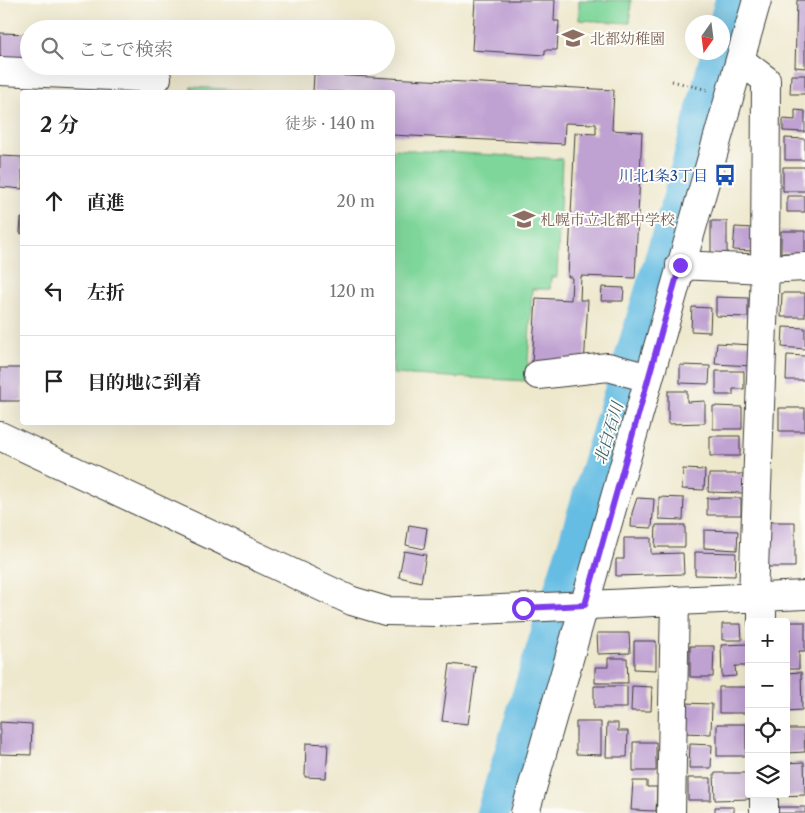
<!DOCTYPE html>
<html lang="ja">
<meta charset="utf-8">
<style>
body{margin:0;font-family:"Libre Caslon Text","Noto Serif JP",serif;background:#f6f6f6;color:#222}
.controls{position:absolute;right:15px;bottom:15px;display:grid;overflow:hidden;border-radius:5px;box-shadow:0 5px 20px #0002}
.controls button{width:45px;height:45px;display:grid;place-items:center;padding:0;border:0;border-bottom:1px solid #e0e0e0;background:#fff;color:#222;font:25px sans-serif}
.compass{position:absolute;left:685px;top:15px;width:45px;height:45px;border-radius:50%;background:#fff;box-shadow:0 5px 20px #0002;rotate:194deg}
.stop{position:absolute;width:15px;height:15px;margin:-11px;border:4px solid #7c3aed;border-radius:50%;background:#fff}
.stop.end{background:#7c3aed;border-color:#fff;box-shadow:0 1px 5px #0008}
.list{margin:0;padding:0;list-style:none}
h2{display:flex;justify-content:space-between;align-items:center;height:65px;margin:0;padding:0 20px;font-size:21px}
h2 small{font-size:16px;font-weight:400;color:#767676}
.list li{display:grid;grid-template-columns:32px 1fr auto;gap:15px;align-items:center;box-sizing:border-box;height:90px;padding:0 20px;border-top:1px solid #e0e0e0}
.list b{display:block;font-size:19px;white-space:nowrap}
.list em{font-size:16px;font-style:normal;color:#767676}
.icon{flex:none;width:28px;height:28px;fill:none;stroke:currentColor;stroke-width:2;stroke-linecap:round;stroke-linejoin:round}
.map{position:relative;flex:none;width:805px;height:813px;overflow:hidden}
.search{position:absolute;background:#fff;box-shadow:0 5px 20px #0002;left:20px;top:20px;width:375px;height:55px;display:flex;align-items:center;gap:12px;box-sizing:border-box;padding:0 18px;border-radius:28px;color:#767676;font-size:19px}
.panel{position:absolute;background:#fff;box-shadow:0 5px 20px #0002;left:20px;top:90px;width:375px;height:335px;border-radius:5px}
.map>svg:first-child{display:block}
</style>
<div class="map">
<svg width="805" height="813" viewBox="0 0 805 813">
<rect width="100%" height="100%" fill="#fdfcf7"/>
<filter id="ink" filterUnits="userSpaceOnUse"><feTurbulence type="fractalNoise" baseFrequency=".02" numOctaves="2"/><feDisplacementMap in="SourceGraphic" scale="10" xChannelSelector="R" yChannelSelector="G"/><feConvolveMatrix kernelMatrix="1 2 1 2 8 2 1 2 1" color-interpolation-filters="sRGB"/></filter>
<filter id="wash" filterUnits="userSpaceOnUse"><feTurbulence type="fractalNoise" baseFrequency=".0096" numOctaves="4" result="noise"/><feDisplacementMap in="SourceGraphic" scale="20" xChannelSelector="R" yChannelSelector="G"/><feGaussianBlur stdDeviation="1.12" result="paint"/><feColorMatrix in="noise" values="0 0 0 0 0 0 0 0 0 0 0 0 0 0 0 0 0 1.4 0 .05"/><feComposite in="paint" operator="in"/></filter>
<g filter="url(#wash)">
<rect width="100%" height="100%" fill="#eee8cd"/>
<path fill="#7ed69a" stroke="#4d795b" d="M 579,0 L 631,0 L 630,23 L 579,20 Z
M 191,87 L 274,92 L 190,92 Z
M 392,149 L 562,159 L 557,277 L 551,277 L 550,289 L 532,289 L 527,381 L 393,374 Z"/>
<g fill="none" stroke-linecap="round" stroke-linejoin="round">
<path stroke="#66bde3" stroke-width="34" d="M 722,37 L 732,0
M 493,813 L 678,204 L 718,52"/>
</g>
<g id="blocks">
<path fill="#bfa1d2" d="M 475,0 L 555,0 L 554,21 L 559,21 L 557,50 L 545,50 L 545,55 L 472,50 Z
M 797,0 L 805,0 L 805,68 L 795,67 Z
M 0,33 L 29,34 L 29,65 L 0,63 Z
M 314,74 L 614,90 L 612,130 L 642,132 L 635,278 L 581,276 L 580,300 L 588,300 L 584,366 L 532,363 L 536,298 L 571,300 L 572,277 L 568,277 L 575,133 L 596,134 L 596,124 L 565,123 L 564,144 L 392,135 L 392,92 L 313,92 Z
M 791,75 L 805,75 L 805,94 L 790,94 Z
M 795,110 L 805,111 L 805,132 L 783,131 L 783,119 L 795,120 Z
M 785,138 L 805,139 L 805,160 L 785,160 Z
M 0,156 L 22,157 L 22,189 L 0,187 Z
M 783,167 L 805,167 L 805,191 L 783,191 Z
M 787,196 L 805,196 L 805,212 L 787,212 Z
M 21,218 L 22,218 L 22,234 L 20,233 Z
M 711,221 L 727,221 L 727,254 L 711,254 Z
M 735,227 L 753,228 L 752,251 L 733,250 Z
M 781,231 L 805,231 L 805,253 L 781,253 Z
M 602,287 L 624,288 L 623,301 L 601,301 Z
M 782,293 L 805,293 L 805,317 L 781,317 Z
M 716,297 L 748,298 L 748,317 L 716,316 Z
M 692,307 L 711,308 L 710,332 L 691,331 Z
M 783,327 L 805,328 L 805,349 L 782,347 Z
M 717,343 L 753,345 L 752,366 L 715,364 Z
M 787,355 L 805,356 L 805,380 L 786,380 Z
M 680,365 L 710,366 L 709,384 L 680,383 Z
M 0,368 L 22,368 L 22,401 L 0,401 Z
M 716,371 L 744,371 L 744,389 L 733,389 L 733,395 L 716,395 Z
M 668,391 L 687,391 L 687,402 L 705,401 L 705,423 L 668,424 Z
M 713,406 L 742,407 L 742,429 L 713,429 Z
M 779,408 L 805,408 L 805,431 L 779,431 Z
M 710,436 L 740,436 L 740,456 L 710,456 Z
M 683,469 L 705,470 L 704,490 L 682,489 Z
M 709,474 L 743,474 L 743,493 L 708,492 Z
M 659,497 L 684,498 L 683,520 L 659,519 Z
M 637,498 L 654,499 L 652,528 L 631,527 L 632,513 Z
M 707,498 L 741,498 L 741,515 L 707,515 Z
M 768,522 L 795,522 L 795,567 L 768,567 Z
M 409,525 L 427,528 L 424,549 L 406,545 Z
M 656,525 L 685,525 L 685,547 L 655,547 Z
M 704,530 L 738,531 L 737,550 L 704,548 Z
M 624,538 L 651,538 L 651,554 L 683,553 L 684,574 L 616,576 L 616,559 L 624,559 Z
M 404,551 L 426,555 L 421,582 L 399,577 Z
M 695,552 L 736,553 L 735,576 L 695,575 Z
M 786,622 L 805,622 L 805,651 L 799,651 L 799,669 L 786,669 Z
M 722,624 L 741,624 L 742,640 L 722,640 Z
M 597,633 L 629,633 L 630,653 L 598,654 Z
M 634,641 L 656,641 L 656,670 L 634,669 Z
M 748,644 L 749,666 L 735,666 L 736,676 L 722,677 L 721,645 Z
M 690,646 L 714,646 L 713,677 L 690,677 Z
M 608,658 L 627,658 L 628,683 L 595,683 L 595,667 L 608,667 Z
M 450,664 L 476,667 L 468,724 L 442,721 Z
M 801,672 L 802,710 L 786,711 L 786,673 Z
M 594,686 L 627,686 L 627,708 L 594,708 Z
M 632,686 L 652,687 L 651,711 L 631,711 Z
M 719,687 L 749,687 L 749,713 L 719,713 Z
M 684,703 L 712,704 L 711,734 L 683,733 Z
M 0,722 L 32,724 L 31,755 L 0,754 Z
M 576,722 L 601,722 L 601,755 L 576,754 Z
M 607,723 L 618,723 L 618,731 L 628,731 L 627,757 L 606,757 Z
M 717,724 L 746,724 L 746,756 L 717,756 Z
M 786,729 L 804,729 L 805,752 L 786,753 Z
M 633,742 L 656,742 L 656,771 L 633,771 Z
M 306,743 L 328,744 L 326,778 L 305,777 Z
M 690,744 L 712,745 L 711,768 L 689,768 Z
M 804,762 L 805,795 L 780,796 L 780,794 L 786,794 L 786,763 Z
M 714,773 L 749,773 L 749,799 L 715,800 Z
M 688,778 L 711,778 L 711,800 L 688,800 Z
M 633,781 L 647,781 L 647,787 L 657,787 L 656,811 L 631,810 Z
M 715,807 L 734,807 L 734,813 L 715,813 Z
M 775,807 L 805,807 L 805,813 L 775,813 Z"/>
</g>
</g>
<g filter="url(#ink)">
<use href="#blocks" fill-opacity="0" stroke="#3c3b37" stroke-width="1"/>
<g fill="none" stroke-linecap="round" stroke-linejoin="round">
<g stroke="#3c3b37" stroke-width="30">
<path id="minor" d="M 740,60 L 766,80 L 765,269 L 753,597
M 0,71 L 157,78
M 680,265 L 765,269 L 805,267
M 538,375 L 608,367 L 649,378
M 0,436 L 352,601 L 386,611 L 437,612 L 805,595
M 762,596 L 762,622
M 764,794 L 764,813
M 525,813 C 603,542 680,271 757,0
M 671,813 L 675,600"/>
</g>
<path stroke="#3c3b37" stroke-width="3" stroke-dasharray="1 4" stroke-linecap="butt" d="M 672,81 L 708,90"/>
<use href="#minor" stroke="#fff" stroke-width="28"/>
</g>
</g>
<g fill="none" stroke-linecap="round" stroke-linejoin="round" filter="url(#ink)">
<path stroke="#7c3aed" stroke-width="6" d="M 523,608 L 585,605 L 680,265"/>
</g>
<defs>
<g id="school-bare" transform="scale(1.725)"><path d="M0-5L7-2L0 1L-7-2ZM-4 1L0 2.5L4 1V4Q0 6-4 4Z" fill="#8d6e63" stroke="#fdfcf7" stroke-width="2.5" paint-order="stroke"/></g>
<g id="bus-bare" transform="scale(1.725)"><path d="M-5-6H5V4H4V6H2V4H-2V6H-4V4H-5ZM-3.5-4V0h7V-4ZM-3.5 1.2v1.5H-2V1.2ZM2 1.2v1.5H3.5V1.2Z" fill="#1a4fb4" stroke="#fdfcf7" stroke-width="2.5" paint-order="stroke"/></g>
</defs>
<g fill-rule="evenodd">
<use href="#school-bare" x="573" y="38"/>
<use href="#bus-bare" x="725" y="175"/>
<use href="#school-bare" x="524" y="219"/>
</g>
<g text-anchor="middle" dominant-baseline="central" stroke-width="4" stroke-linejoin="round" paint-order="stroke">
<g font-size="15" fill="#785e54" stroke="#fdfcf7" text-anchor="start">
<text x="590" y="38">北都幼稚園</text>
<text x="540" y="219">札幌市立北都中学校</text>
</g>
<g font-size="15" fill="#164399" stroke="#fdfcf7" text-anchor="end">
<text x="708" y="175">川北1条3丁目</text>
</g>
<g font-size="16" font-style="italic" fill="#3a5c6c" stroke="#fdfcf7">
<text transform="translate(608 433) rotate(-73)">北白石川</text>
</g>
</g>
</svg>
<div class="controls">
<button>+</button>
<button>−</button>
<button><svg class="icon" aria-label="locate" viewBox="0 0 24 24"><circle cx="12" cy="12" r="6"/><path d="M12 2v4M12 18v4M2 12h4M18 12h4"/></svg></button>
<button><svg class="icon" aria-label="layers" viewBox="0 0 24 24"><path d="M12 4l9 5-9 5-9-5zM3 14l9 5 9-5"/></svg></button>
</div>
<svg class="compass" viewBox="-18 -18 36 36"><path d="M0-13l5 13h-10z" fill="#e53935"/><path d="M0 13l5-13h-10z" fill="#767676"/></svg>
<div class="stop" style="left:523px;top:608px"></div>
<div class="stop end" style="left:680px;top:265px"></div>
<div class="search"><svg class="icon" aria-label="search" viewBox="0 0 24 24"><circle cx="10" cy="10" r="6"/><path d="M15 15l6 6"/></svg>ここで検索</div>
<section class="panel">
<h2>2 分<small>徒歩 · 140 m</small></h2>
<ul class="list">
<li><svg class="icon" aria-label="ahead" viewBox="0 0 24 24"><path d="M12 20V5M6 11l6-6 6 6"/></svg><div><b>直進</b></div><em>20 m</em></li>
<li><svg class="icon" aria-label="left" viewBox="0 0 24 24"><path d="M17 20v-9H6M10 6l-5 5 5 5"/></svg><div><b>左折</b></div><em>120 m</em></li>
<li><svg class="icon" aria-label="arrive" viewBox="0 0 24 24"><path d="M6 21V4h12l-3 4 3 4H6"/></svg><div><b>目的地に到着</b></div></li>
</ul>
</section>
</div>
